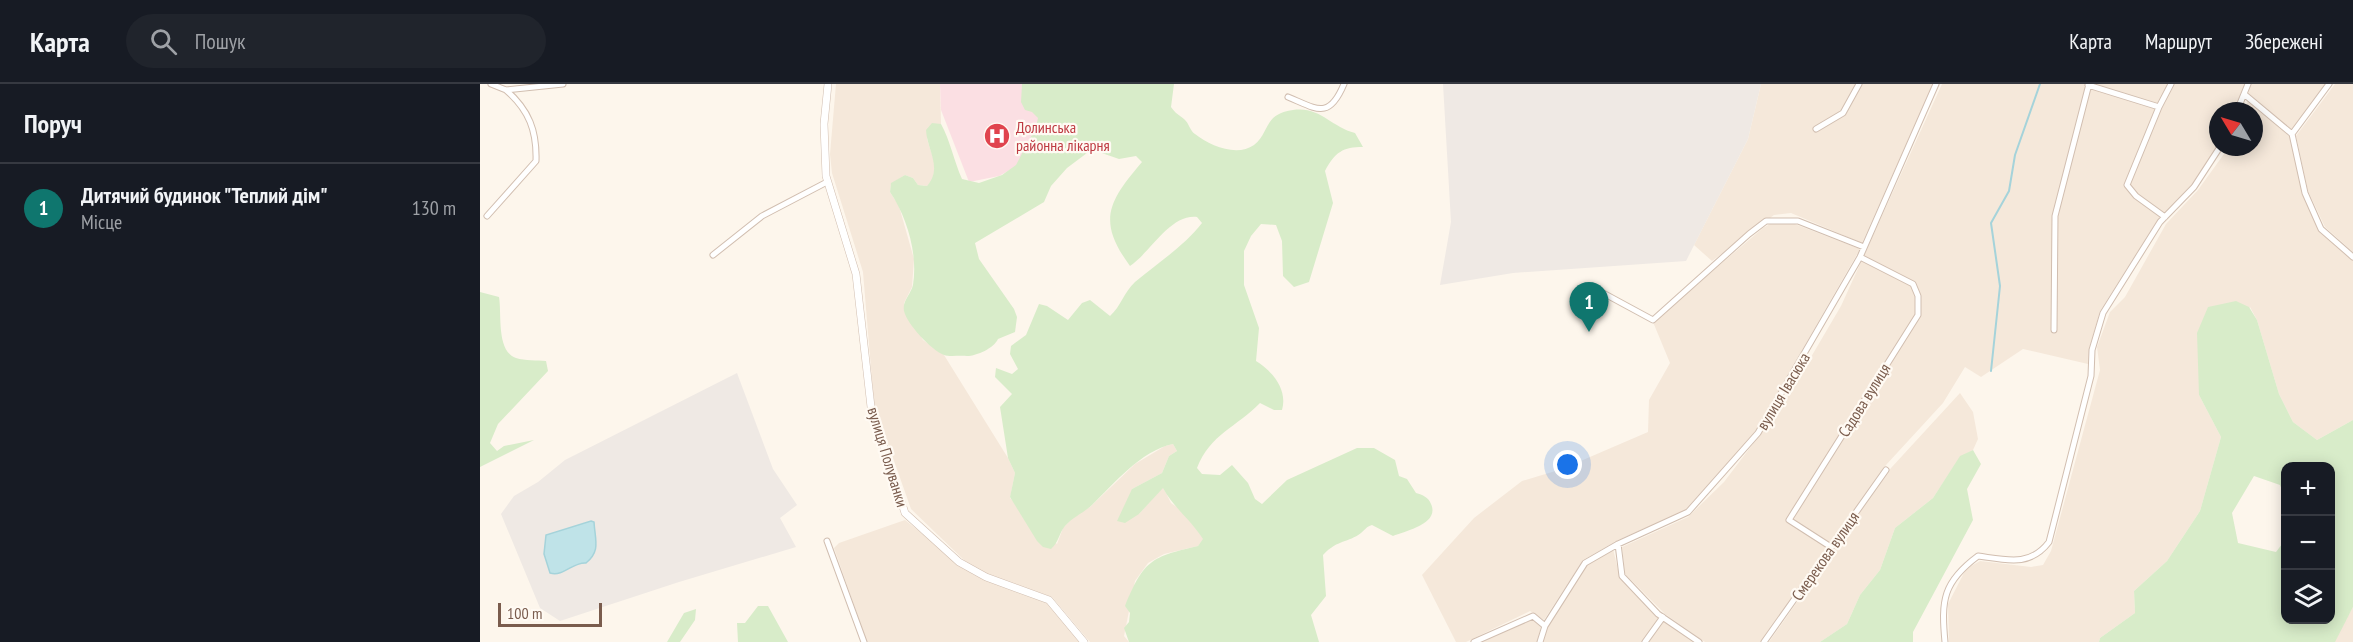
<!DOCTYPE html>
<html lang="uk">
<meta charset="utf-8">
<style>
body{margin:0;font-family:"PT Sans Narrow",sans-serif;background:#20242c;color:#f1f3f6}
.controls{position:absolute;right:18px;bottom:18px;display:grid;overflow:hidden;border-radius:12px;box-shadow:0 3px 15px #0003}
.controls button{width:54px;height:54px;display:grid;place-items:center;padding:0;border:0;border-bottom:2px solid #363941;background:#171b24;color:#f1f3f6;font:30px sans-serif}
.compass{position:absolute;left:1729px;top:18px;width:54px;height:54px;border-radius:50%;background:#171b24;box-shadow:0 3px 15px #0003;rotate:308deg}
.scale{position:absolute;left:18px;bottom:15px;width:104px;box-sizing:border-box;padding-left:6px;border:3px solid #7a5c4d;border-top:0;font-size:16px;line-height:21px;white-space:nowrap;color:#7a5c4d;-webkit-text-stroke:4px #fffaf3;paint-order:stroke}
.you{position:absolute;left:1088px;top:381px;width:21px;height:21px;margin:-15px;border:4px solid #fff;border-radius:50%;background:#1a73e8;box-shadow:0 0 0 9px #1a73e833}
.badge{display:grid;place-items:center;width:39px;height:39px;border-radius:50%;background:#0f766e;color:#fff;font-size:20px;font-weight:700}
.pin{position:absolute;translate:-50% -50px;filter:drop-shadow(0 2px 3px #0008)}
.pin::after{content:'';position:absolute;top:32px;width:21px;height:18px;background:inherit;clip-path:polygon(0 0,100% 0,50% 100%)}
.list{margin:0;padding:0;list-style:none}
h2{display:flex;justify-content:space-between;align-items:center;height:78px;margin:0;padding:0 24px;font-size:26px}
h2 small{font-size:20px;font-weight:400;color:#9ea1a6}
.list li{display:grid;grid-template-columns:39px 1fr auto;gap:18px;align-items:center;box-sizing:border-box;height:90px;padding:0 24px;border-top:2px solid #363941}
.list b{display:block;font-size:22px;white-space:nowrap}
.list p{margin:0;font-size:20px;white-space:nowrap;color:#9ea1a6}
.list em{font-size:20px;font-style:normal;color:#9ea1a6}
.icon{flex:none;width:33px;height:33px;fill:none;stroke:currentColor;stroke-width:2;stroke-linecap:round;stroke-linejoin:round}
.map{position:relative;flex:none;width:1873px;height:558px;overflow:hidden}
header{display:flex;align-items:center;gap:36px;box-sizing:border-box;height:84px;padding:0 30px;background:#171b24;border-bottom:2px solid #363941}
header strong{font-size:28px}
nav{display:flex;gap:33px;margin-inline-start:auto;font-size:21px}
.search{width:420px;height:54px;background:#20242c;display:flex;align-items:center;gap:15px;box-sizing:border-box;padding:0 21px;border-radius:33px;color:#9ea1a6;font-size:22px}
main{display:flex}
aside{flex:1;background:#171b24}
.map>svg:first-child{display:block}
</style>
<header>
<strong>Карта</strong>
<div class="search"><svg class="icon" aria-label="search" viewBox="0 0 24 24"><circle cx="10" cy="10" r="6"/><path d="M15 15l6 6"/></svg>Пошук</div>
<nav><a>Карта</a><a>Маршрут</a><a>Збережені</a></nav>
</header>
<main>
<aside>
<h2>Поруч<small></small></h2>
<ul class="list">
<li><span class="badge">1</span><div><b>Дитячий будинок &quot;Теплий дім&quot;</b><p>Місце</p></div><em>130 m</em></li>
</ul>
</aside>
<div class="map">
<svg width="1873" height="558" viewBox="0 0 1873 558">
<rect width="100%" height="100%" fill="#fdf6ec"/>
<path fill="#f5e8da" d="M 356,0 L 460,0 L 461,40 L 452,40 L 447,55 L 455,80 L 453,96 L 447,102 L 438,101 L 433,94 L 425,91 L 411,100 L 410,108 L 419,122 L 434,175 L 432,203 L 424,219 L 443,256 L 464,271 L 528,374 L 535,389 L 530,414 L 577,460 L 583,444 L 594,432 L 610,423 L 655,380 L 685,362 L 693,360 L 697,367 L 689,372 L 682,389 L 652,405 L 659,430 L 683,403 L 691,419 L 704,428 L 724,455 L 718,462 L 684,470 L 668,479 L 655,497 L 644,552 L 649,558 L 610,558 L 572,513 L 507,490 L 485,477 L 431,425 L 394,320 L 383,188 L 352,89 L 350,70 Z
M 1281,0 L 1453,0 L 1382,159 L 1311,129 L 1294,131 L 1232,177 L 1214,161 L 1268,55 Z
M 1462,0 L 1766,0 L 1756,27 L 1738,27 L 1738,63 L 1712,102 L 1677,137 L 1620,227 L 1609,265 L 1608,280 L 1543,265 L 1501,293 L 1485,283 L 1463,319 L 1406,381 L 1281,558 L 1225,558 L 1185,530 L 1145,490 L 1142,463 L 1208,433 L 1244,398 L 1304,319 L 1361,222 Z
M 1771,0 L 1847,0 L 1812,46 L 1768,9 Z
M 1855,0 L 1873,0 L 1873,168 L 1845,143 L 1828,107 L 1816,52 Z
M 1768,17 L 1810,53 L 1822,109 L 1839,147 L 1873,176 L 1873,336 L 1837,356 L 1813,338 L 1799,310 L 1777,236 L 1770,223 L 1719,311 L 1741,353 L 1720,427 L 1687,477 L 1654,507 L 1655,529 L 1620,554 L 1619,558 L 1469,558 L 1468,520 L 1486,485 L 1500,477 L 1551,483 L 1563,481 L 1571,467 L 1620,286 L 1617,263 L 1630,228 L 1645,213 L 1686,140 L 1718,106 L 1749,63 L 1774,63 L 1774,27 L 1764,27 Z
M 1312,139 L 1380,165 L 1275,348 L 1207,426 L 1138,456 L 1103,476 L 1064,536 L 1050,527 L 986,558 L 976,558 L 942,491 L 994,434 L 1042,397 L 1082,385 L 1168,348 L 1169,316 L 1190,279 L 1173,238 L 1283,144 L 1290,140 Z
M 1480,309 L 1493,328 L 1498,355 L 1493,366 L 1480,373 L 1453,414 L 1415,444 L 1400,486 L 1380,511 L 1367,540 L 1340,558 L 1289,558 L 1411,384 Z
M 425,436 L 493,490 L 568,519 L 600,558 L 387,558 L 354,464 L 359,459 Z
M 1133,465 L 1140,494 L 1180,534 L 1214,558 L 1063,558 L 1067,543 L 1106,481 Z
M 1873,523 L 1873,558 L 1855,558 L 1855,555 Z
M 1053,534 L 1061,543 L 1057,558 L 1000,558 Z"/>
<path fill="#efe9e4" d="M 963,0 L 1281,0 L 1268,55 L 1206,177 L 1033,189 L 960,201 L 971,138 Z
M 257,289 L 293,385 L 317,421 L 300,434 L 316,463 L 199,498 L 80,537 L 60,524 L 21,430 L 34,412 L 58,398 L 85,376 Z"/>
<path fill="#fbdfe3" d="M 460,0 L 599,0 L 546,77 L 519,92 L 489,98 L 461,26 Z"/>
<path fill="#d8ecc9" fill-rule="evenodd" d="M 542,0 L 694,0 L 691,23 C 695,29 699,31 704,35 C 709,39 710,47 715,50 C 730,62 757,73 774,61 C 790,49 783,30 813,26 C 840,22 851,43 875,49 L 883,63 C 863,63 855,68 845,87 L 853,119 L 829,198 L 814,203 L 803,192 L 802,157 L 796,141 L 781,140 L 771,152 L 764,167 L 764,201 L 779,244 L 776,277 C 792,287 808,305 802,326 L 794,326 L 780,319 C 757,343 730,350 717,384 L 722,390 L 740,391 L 752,381 L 768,399 L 775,415 L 782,420 L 807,396 L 877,364 L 894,364 L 915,376 L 919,392 L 927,395 L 936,409 C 943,411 948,413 951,420 C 960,440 926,447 913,452 L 892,441 C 886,443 886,445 881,449 C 868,459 858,455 843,471 L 846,512 L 831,531 L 839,558 L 649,558 L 644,544 L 649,538 L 650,529 L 645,522 C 664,476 671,473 718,462 L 723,455 C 711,436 693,423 683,404 L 659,430 L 645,439 L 637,437 L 652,405 L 682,389 L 689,372 L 697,367 L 693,360 C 660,367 634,400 611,422 C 603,429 593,433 585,442 C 579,449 579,458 571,465 L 563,463 L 557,457 L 530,413 L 535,389 L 528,374 L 520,323 L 532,310 L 515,293 L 516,284 L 532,290 L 538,285 L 530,270 L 531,262 L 546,251 L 559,220 L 567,222 L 588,236 L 602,219 L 610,216 L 630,232 C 641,222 644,208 655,198 C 679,178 703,163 722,139 L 717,133 C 690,130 671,168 650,182 C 617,137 628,118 662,78 L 656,72 L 639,75 L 616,67 L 607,69 L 587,84 L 571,102 L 564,118 L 495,159 L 499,175 L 534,225 L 537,233 L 535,248 L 518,255 C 514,264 497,272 487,272 C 480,271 470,273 464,271 C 451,266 427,240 424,227 C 422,217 431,210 433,201 C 438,170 427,133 410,108 L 411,99 L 425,91 L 433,94 L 438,101 L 447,102 C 463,84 447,66 446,46 L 452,39 L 461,40 C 470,56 474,77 482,95 L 499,99 L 522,91 L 536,81 L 556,43 L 558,34 L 552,28 L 545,26 L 541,18 Z
M 0,208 L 19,213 C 22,230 16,267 36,274 C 45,277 57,276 66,277 L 68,287 L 18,340 L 10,359 L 17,367 L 24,362 L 54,356 L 0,383 Z
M 1756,217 L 1769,223 L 1777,236 L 1799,310 L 1813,338 L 1837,356 L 1873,336 L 1873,523 L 1855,558 L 1619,558 L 1620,554 L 1655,529 L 1654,507 L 1687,477 L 1720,427 L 1741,353 L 1719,311 L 1717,249 L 1728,223 ZM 1806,382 L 1850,382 L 1850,536 L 1806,536 L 1805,456 L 1796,468 L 1758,459 L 1752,429 L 1774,392 L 1800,401 L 1805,414 Z
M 1493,366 L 1501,380 L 1487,405 L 1493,436 L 1433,548 L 1433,558 L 1340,558 L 1367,540 L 1380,511 L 1400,486 L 1415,444 L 1453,414 L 1480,372 Z
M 278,522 L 288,522 L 308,558 L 258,558 L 257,539 L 265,539 Z
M 216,525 L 215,536 L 200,558 L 187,558 L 204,529 Z"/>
<path fill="#bfe3e8" stroke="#a5d3da" stroke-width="1.5" d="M 111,437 L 114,438 C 115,456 121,467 106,479 C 92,478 84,493 70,489 L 64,470 L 66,451 Z"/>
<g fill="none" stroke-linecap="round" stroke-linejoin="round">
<path stroke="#a5d3da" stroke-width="2" d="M 1511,287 L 1520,202 L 1511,139 L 1529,107 L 1535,71 L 1560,0"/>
<g stroke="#d1beb0" stroke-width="7">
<path id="minor" d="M 11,0 L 26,6 L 83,0
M 1608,1 L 1679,23
M 1764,10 L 1812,50
M 808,13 C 837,25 849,36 864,0
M 1757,27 L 1768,0
M 1336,45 L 1363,29 L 1379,0
M 1812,50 L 1825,109 L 1841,145 L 1873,173
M 1812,50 L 1849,0
M 7,132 L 56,77 C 57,47 49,26 26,6
M 1685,133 L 1656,112 L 1647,101 L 1679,23 L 1691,0
M 233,171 L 282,132 L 347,98
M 1112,203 L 1173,236 L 1269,150 L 1286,137 L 1318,137 L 1384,163
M 1574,246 L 1575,132 L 1609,0
M 347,457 L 384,558
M 1138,460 L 1142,492 L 1178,530 L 1219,558
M 1351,463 L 1309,436 L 1438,231 L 1438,212 L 1433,200 L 1380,173
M 994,558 L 1053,532 L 1065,542 L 1105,479 L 1138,460 L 1208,428 L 1278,349 L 1380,173 L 1456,0
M 1060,558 L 1065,542
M 1165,558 L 1183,533
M 1284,558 L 1406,386
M 1465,558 C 1461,516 1463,498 1498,472 C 1527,476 1550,483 1569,458 L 1611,292 L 1612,266 L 1623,229 L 1680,138 L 1714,103 L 1740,63"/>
</g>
<g stroke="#d1beb0" stroke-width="8">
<path id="tertiary" d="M 348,0 L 344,40 L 346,92 L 376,190 L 391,323 L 425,429 L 479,478 L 506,493 L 569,516 L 604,558"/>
</g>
<use href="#minor" stroke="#fff" stroke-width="5"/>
<use href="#tertiary" stroke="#fff" stroke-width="7"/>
</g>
<defs>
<g id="hospital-disc" transform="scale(1.35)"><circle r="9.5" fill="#e0444e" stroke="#fffaf3"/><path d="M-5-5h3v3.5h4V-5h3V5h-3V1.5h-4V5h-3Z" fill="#fff"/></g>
</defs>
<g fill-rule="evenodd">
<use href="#hospital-disc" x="517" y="52"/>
</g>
<g text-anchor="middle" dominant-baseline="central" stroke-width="4.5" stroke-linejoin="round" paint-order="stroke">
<g font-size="16" fill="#be3a42" stroke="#fffaf3" text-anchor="start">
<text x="536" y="43">Долинська<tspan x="536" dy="18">районна лікарня</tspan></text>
</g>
<g font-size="16" fill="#7a5c4d" stroke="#fffaf3">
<text transform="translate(1303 307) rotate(-59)">вулиця Івасюка</text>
<text transform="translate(1384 316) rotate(-58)">Садова вулиця</text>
<text transform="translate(408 373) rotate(73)">вулиця Полуванки</text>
<text transform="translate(1345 472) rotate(-55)">Смерекова вулиця</text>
</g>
</g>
</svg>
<div class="controls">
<button>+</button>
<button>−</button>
<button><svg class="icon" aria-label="layers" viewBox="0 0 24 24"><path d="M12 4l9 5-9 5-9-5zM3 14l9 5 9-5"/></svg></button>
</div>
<svg class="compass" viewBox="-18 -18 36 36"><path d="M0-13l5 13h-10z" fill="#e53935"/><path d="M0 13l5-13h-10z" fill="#9ea1a6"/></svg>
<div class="scale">100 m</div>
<div class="you"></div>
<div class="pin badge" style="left:1109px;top:248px">1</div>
</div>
</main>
